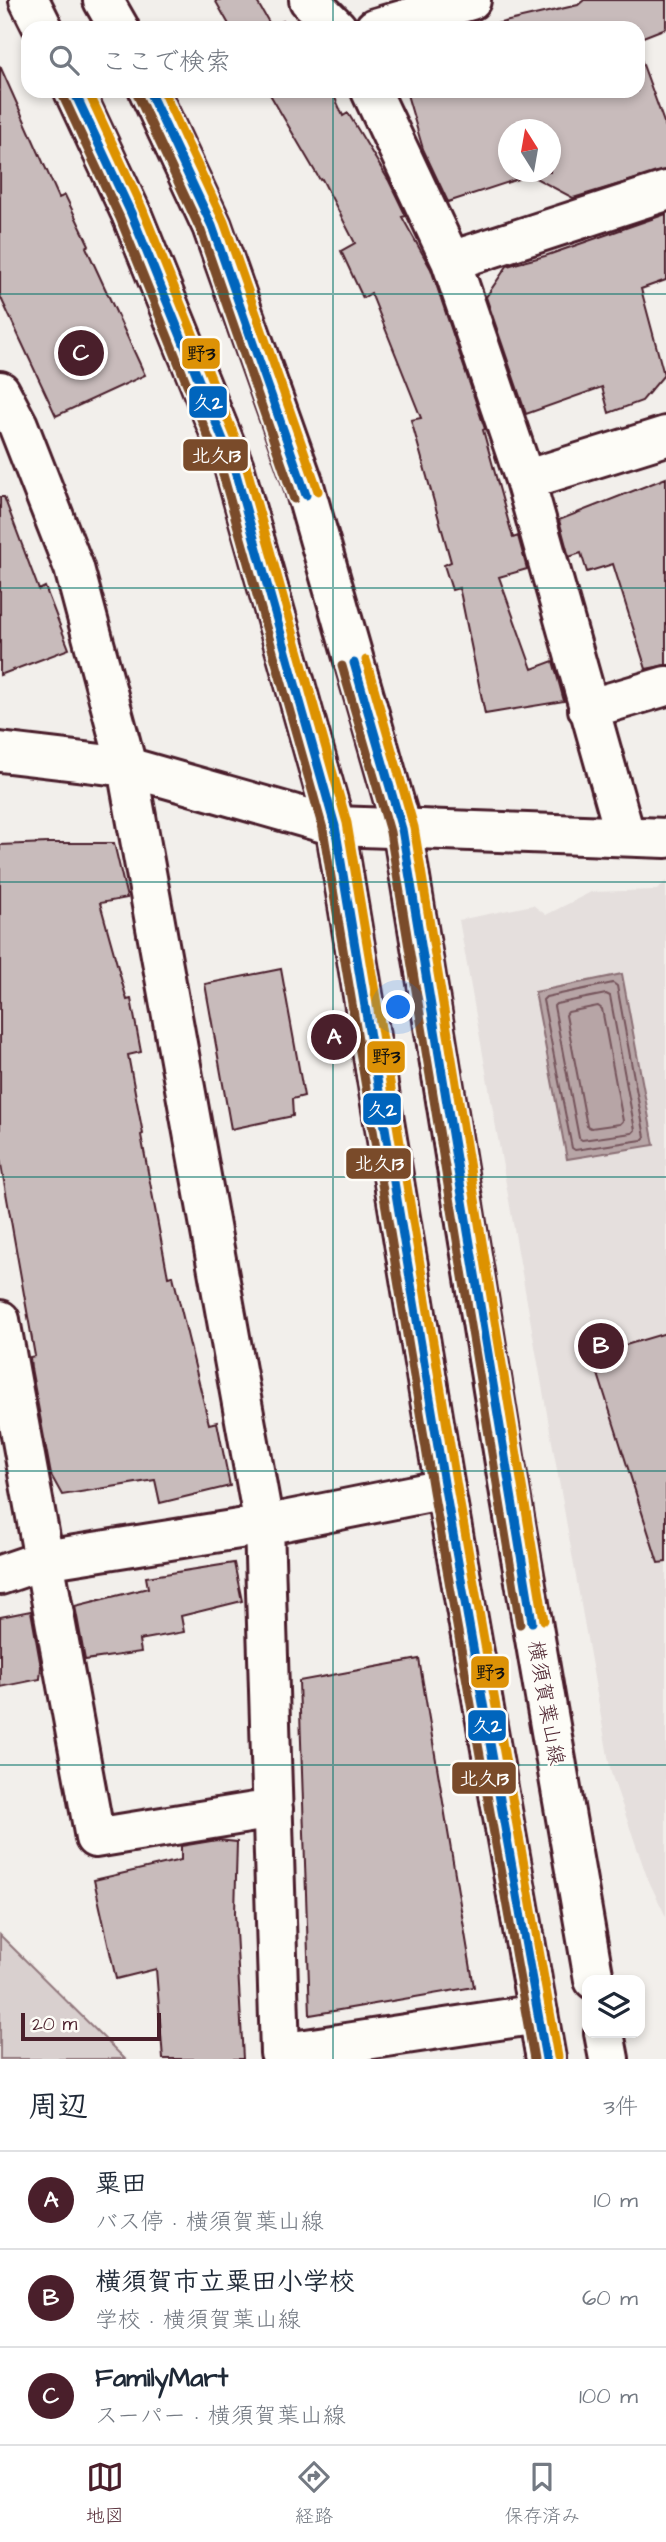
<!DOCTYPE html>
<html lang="ja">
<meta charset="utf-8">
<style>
body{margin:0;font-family:"Architects Daughter","Klee One",sans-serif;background:#f2f2f3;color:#1f2937}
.controls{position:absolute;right:21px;bottom:21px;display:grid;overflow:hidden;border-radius:14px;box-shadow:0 4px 10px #0003}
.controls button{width:63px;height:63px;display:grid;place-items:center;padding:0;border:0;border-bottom:2px solid #e0e1e3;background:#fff;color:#1f2937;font:35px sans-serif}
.compass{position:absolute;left:498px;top:119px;width:63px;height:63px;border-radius:50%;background:#fff;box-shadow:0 4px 10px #0003;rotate:349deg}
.scale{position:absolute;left:21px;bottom:18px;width:140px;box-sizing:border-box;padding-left:7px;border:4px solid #4a1f2b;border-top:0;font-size:19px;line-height:24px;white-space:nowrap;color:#4a1f2b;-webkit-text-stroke:5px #fdfcf7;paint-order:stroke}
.you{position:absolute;left:399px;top:1008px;width:24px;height:24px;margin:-18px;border:5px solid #fff;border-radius:50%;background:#1a73e8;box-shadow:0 0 0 10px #1a73e833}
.badge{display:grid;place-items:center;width:46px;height:46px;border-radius:50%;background:#4a1f2b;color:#fff;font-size:23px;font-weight:700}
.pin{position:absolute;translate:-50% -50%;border:4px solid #fff;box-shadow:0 2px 7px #0006}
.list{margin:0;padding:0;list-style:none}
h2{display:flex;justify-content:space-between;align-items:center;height:91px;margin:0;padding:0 28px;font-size:30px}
h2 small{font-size:23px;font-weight:400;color:#747a83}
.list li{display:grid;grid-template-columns:46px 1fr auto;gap:21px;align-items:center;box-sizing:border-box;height:98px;padding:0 28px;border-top:2px solid #e0e1e3}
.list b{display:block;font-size:26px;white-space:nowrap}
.list p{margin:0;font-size:23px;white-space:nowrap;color:#747a83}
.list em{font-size:23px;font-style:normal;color:#747a83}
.icon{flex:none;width:38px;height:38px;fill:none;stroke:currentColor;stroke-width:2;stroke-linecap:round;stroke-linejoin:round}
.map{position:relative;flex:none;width:666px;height:2059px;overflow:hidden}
.search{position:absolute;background:#fff;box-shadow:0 4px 10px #0003;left:21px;right:21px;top:21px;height:77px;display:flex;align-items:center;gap:18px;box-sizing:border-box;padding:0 24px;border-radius:21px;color:#747a83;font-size:26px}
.sheet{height:385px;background:#fff}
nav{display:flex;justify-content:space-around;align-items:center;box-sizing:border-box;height:98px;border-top:2px solid #e0e1e3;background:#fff;font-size:19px;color:#747a83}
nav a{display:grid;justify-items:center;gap:4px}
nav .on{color:#4a1f2b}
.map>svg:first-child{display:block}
</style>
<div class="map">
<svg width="666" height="2059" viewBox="0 0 666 2059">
<rect width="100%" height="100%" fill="#f2efeb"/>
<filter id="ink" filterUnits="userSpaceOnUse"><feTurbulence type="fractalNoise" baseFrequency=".0143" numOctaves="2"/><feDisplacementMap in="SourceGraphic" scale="14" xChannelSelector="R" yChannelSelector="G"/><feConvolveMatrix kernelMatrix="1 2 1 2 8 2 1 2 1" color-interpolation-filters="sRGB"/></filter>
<g filter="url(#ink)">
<path fill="#e5dfdd" d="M 666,881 L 666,1917 L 647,1877 L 611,1773 L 459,920 L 533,905 L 546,915 L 591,892 L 657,890 Z"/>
<path fill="#d9d0cf" stroke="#92787d" stroke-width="2" d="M 0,1935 L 125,2059 L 0,2059 Z"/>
<path fill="#b7a5a6" stroke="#8b6f75" stroke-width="2" d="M 622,974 L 654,1145 L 567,1159 L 535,992 Z"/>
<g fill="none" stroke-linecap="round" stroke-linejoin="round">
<path stroke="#76555c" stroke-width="2" d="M 613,983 L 617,986 L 645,1137 L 642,1140 L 575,1150 L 572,1148 L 543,1000 L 546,997 Z
M 606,994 L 610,996 L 635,1130 L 632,1133 L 582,1140 L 579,1138 L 554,1006 L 556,1004 Z
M 598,1006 L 602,1009 L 623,1121 L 620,1124 L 591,1128 L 587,1126 L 566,1015 L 568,1012 Z"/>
</g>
<path fill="#c8bbbb" stroke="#4a1f2b" stroke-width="2" fill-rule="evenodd" d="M 215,0 L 256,0 L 271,26 L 283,21 L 285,28 L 231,28 Z
M 584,0 L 666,0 L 666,28 L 638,39 L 638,28 L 483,27 L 578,5 Z
M 638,51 L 666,128 L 666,170 L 573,198 L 530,175 L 448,202 L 423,149 L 406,91 L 638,91 ZM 508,130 L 550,130 L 550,172 L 508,172 Z
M 0,66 L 59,198 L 65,195 L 89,245 L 86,247 L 145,375 L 56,416 L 0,296 Z
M 268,91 L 332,91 L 343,116 L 348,113 L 389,181 L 406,216 L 402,217 L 431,269 L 485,429 L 483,430 L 513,538 L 518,536 L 527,569 L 499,577 L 532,669 L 553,661 L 564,701 L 485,714 L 461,596 L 459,588 L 452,590 L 444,565 L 451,562 L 411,420 L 421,418 L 371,293 L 363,298 L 341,251 L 355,243 L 322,179 L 320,180 Z
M 666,214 L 666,280 L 641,289 L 664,375 L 642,401 L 609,413 L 602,387 L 526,414 L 486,297 L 507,266 L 545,256 Z
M 666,478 L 666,665 L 646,669 L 613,564 L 587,572 L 581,553 L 569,557 L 559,520 Z
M 0,497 L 4,497 L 39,590 L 45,587 L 69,649 L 0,675 Z
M 48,843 L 114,843 L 127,898 L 100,903 L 127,1000 L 131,999 L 141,1052 L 128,1055 L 143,1134 L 141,1135 L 168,1277 L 173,1276 L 209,1424 L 217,1422 L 230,1486 L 160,1503 L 155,1480 L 62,1495 L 51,1475 L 31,1368 L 30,1357 L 35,1356 L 0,1159 L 0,845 Z
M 281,969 L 304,1096 L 292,1099 L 293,1116 L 231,1129 L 205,984 Z
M 666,1333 L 666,1562 L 658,1563 L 592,1355 Z
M 234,1563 L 242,1601 L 181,1616 L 184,1632 L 139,1640 L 141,1652 L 85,1660 L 75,1606 L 148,1588 L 146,1577 Z
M 31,1611 L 41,1667 L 40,1679 L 0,1687 L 0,1617 Z
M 419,1659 L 474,1987 L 310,2015 L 299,1681 Z
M 217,1840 L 237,1842 L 235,1913 L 243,2059 L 163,2059 L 156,1969 L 116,1979 L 94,1880 L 181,1860 L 181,1846 Z"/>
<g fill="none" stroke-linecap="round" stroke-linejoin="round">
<g stroke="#4a1f2b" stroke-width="44">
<path id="minor" d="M 309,0 L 337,28
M 375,28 L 471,0
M 371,91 L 451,261 L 525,480 L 625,835
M 451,261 L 666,191
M 0,391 L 18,425 L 74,568 L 127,767 L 264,1525 L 280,2053 L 538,2014
M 525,480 L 666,436
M 588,709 L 666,686
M 0,752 L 127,767 L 335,826
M 0,1320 L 44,1560 L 264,1525 L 445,1489
M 0,1575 L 44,1560 L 95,1838 L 273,1809"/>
</g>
<g stroke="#4a1f2b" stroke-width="44">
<path id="tertiary" d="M 335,826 L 666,838"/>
</g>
<g stroke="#4a1f2b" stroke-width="44">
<path id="primary" d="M 29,0 L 43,28
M 103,0 L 119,28
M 74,91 L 131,213 L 234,467 L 335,826 L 445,1489 L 546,2059
M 149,91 L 212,226 L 303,482 L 402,829 L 510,1494 L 594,1980
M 604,2033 L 609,2059"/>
</g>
<use href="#minor" stroke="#fdfcf7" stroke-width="38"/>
<use href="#tertiary" stroke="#fdfcf7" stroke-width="38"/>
<use href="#primary" stroke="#fdfcf7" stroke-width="38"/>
<g stroke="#fdfcf7" stroke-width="14">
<path id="bus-1" d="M 74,91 L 131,213 L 234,467 L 335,826 L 445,1489 L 546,2059
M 149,91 L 212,226 L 306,495
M 354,663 L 402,829 L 532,1622"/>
</g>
<g stroke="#fdfcf7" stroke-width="14">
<path id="bus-2" d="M 63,96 L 120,218 L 222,471 L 323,829 L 433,1491 L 534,2059
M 138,96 L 201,231 L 294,499
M 342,666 L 390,832 L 520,1624"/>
</g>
<g stroke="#fdfcf7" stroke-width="14">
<path id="bus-3" d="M 88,91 L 142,208 L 245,462 L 347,823 L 457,1487 L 558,2057
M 163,91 L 224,222 L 318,491
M 366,660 L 414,827 L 544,1620"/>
</g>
<use href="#bus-1" stroke="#0065bd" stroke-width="9"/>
<use href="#bus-2" stroke="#7a4b2a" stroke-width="9"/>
<use href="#bus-3" stroke="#dd9206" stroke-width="9"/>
</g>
</g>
<path fill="none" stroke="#0f766e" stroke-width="2" stroke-opacity="0.55" d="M 333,0 L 333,28M 333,91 L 333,2059M 0,294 L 666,294M 0,588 L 666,588M 0,882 L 666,882M 0,1177 L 666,1177M 0,1471 L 666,1471M 0,1765 L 666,1765"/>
<g text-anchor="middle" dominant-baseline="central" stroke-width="5" stroke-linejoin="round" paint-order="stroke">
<g font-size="21" fill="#4a1f2b" stroke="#fdfcf7">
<text transform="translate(546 1703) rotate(80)">横須賀葉山線</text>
</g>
</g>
<g stroke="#fdfcf7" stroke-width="2.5">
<rect x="181" y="337" width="40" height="33" rx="7" fill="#dd9206"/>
<rect x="188" y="385" width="40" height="34" rx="7" fill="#0065bd"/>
<rect x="182" y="438" width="67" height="34" rx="7" fill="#7a4b2a"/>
<rect x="366" y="1040" width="40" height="34" rx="7" fill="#dd9206"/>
<rect x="362" y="1092" width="40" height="34" rx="7" fill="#0065bd"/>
<rect x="345" y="1147" width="67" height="33" rx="7" fill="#7a4b2a"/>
<rect x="470" y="1655" width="40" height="34" rx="7" fill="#dd9206"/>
<rect x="467" y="1709" width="40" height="33" rx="7" fill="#0065bd"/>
<rect x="451" y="1761" width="66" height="34" rx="7" fill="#7a4b2a"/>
</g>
<g font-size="19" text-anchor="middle" font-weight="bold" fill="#fff">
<text x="208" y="409">久2</text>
<text x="216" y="462">北久13</text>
<text x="382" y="1116">久2</text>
<text x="379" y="1170">北久13</text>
<text x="487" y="1732">久2</text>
<text x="484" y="1785">北久13</text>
</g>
<g font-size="19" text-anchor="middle" font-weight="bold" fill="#111">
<text x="201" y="360">野3</text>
<text x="386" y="1063">野3</text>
<text x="490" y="1679">野3</text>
</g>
</svg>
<div class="controls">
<button><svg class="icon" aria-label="layers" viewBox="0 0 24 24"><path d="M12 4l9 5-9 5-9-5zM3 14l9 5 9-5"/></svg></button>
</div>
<svg class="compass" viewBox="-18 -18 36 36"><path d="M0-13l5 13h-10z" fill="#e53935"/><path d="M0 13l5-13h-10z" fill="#747a83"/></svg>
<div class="scale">20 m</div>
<div class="you"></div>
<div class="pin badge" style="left:334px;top:1037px">A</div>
<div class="pin badge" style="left:601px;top:1346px">B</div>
<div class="pin badge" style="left:81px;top:353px">C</div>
<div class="search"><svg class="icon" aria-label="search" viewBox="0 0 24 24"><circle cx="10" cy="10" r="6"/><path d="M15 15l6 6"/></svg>ここで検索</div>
</div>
<section class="sheet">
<h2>周辺<small>3件</small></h2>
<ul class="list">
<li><span class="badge">A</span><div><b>粟田</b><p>バス停 · 横須賀葉山線</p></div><em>10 m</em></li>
<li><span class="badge">B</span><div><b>横須賀市立粟田小学校</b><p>学校 · 横須賀葉山線</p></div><em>60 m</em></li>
<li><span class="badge">C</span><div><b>FamilyMart</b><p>スーパー · 横須賀葉山線</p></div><em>100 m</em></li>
</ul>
</section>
<nav>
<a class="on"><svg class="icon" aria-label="map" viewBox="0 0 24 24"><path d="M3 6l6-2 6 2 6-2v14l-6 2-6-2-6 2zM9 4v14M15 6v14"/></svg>地図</a>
<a><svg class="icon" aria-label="directions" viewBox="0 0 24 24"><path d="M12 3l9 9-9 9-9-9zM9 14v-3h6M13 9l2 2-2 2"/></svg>経路</a>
<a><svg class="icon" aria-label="saved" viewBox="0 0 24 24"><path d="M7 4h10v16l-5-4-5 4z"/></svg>保存済み</a>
</nav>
